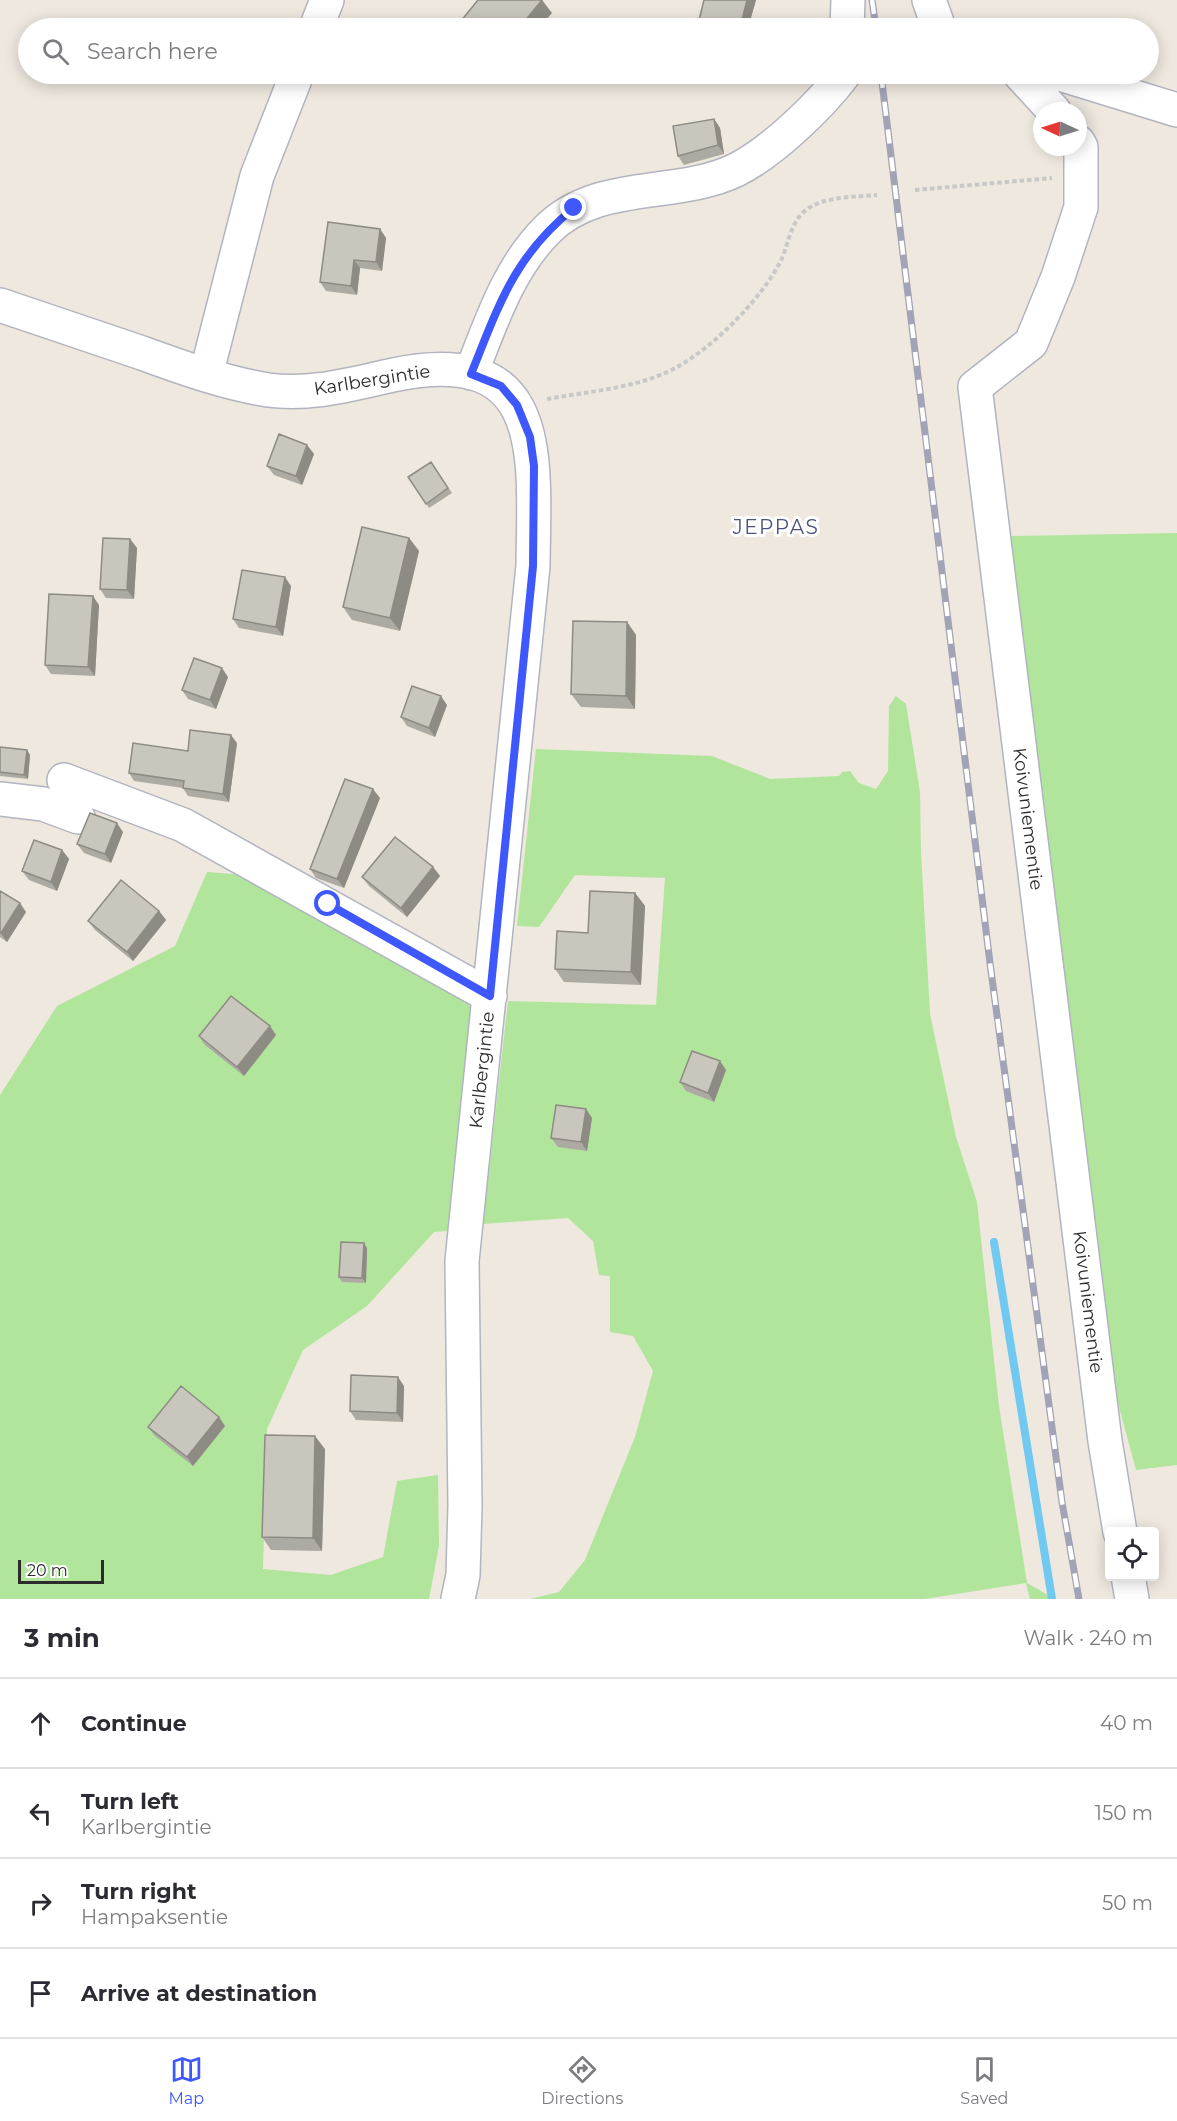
<!DOCTYPE html>
<meta charset="utf-8">
<style>
body{margin:0;font-family:Montserrat,sans-serif;background:#f7f7f7;color:#2b2b33}
.controls{position:absolute;right:18px;bottom:18px;display:grid;overflow:hidden;border-radius:6px;box-shadow:0 3px 15px #0003}
.controls button{width:54px;height:54px;display:grid;place-items:center;padding:0;border:0;border-bottom:2px solid #e1e1e2;background:#fff;color:#2b2b33;font:30px sans-serif}
.compass{position:absolute;left:1033px;top:102px;width:54px;height:54px;border-radius:50%;background:#fff;box-shadow:0 3px 15px #0003;rotate:274deg}
.scale{position:absolute;left:18px;bottom:15px;width:86px;box-sizing:border-box;padding-left:6px;border:3px solid #2c2c2c;border-top:0;font-size:16px;line-height:21px;white-space:nowrap;color:#2c2c2c;-webkit-text-stroke:4px #fff;paint-order:stroke}
.stop{position:absolute;width:18px;height:18px;margin:-14px;border:4px solid #3e58fc;border-radius:50%;background:#fff}
.stop.end{background:#3e58fc;border-color:#fff;box-shadow:0 2px 6px #0008}
.list{margin:0;padding:0;list-style:none}
h2{display:flex;justify-content:space-between;align-items:center;height:78px;margin:0;padding:0 24px;font-size:26px}
h2 small{font-size:20px;font-weight:400;color:#7c7c81}
.list li{display:grid;grid-template-columns:39px 1fr auto;gap:18px;align-items:center;box-sizing:border-box;height:90px;padding:0 24px;border-top:2px solid #e1e1e2}
.list b{display:block;font-size:22px;white-space:nowrap}
.list p{margin:0;font-size:20px;white-space:nowrap;color:#7c7c81}
.list em{font-size:20px;font-style:normal;color:#7c7c81}
.icon{flex:none;width:33px;height:33px;fill:none;stroke:currentColor;stroke-width:2;stroke-linecap:round;stroke-linejoin:round}
.map{position:relative;flex:none;width:1177px;height:1599px;overflow:hidden}
.search{position:absolute;background:#fff;box-shadow:0 3px 15px #0003;left:18px;right:18px;top:18px;height:66px;display:flex;align-items:center;gap:15px;box-sizing:border-box;padding:0 21px;border-radius:33px;color:#7c7c81;font-size:22px}
.sheet{height:438px;background:#fff}
nav{display:flex;justify-content:space-around;align-items:center;box-sizing:border-box;height:84px;border-top:2px solid #e1e1e2;background:#fff;font-size:16px;color:#7c7c81}
nav a{display:grid;justify-items:center;gap:3px}
nav .on{color:#3e58fc}
.map>svg:first-child{display:block}
</style>
<div class="map">
<svg width="1177" height="1599" viewBox="0 0 1177 1599">
<rect width="100%" height="100%" fill="#eee8df"/>
<path fill="#b0e59b" d="M 1177,533 L 1177,1465 L 1136,1470 L 1112,1381 L 1009,536 Z
M 896,696 L 906,704 L 920,792 L 921,853 L 930,1014 L 956,1137 L 977,1202 L 999,1406 L 1027,1583 L 1055,1599 L 1030,1599 L 1026,1583 L 925,1599 L 530,1599 L 559,1592 L 585,1560 L 635,1437 L 653,1371 L 633,1336 L 610,1332 L 610,1276 L 599,1275 L 593,1241 L 568,1218 L 483,1224 L 508,1001 L 656,1005 L 665,878 L 575,875 L 539,927 L 517,926 L 536,749 L 712,756 L 770,779 L 839,776 L 842,772 L 850,771 L 859,783 L 876,789 L 888,771 L 889,706 Z
M 207,872 L 259,876 L 476,996 L 448,1231 L 434,1232 L 367,1306 L 303,1350 L 267,1429 L 263,1569 L 331,1575 L 383,1557 L 397,1481 L 438,1475 L 439,1546 L 429,1599 L 0,1599 L 0,1095 L 57,1006 L 175,946 Z"/>
<g fill="none" stroke-linecap="round" stroke-linejoin="round">
<path stroke="#71c8f0" stroke-width="8" d="M 994,1242 L 1052,1599"/>
<g stroke="#b2b4c0" stroke-width="36">
<path id="minor" d="M 929,0 L 939,28
M 316,28 L 327,0
M 847,28 L 848,0
M 1020,74 L 1054,111
M 1060,74 L 1177,110
M 1078,142 L 1081,147 L 1081,207 L 1058,277 L 1031,343 L 975,387 L 1105,1441 L 1120,1532
M 0,305 C 47,321 94,337 142,353 C 183,368 225,383 268,390 C 310,396 352,384 393,375 C 549,342 534,457 533,566 L 462,1261 L 465,1506 L 463,1575 L 458,1599
M 471,373 C 491,323 508,269 547,230 C 597,179 676,199 736,170 C 772,152 820,106 844,74
M 206,375 L 257,176 L 297,74
M 64,780 L 183,825 L 490,996
M 0,799 L 43,804 L 78,817
M 1128,1576 L 1132,1599"/>
</g>
<path stroke="#c8c8c8" stroke-width="4" stroke-dasharray="4.5 3" stroke-linecap="butt" d="M 915,190 L 1052,178
M 547,399 C 590,391 641,388 679,366 C 716,344 757,303 778,266 C 789,248 788,224 806,210 C 824,196 856,197 877,195"/>
<use href="#minor" stroke="#fff" stroke-width="33"/>
<g stroke="#a1a3b7" stroke-width="7">
<path id="rail" d="M 872,0 L 876,28
M 881,74 L 990,963 L 1062,1502 L 1079,1599"/>
</g>
<use href="#rail" stroke="#fff" stroke-width="4.5" stroke-dasharray="14" stroke-linecap="butt"/>
</g>
<path fill="#adaaa3" d="M 756,0 L 748,28 L 701,28 L 698,24 Z
M 714,119 L 720,128 L 724,154 L 684,165 L 678,156 Z
M 380,229 L 386,238 L 382,271 L 360,268 L 357,295 L 326,291 L 320,282 Z
M 307,445 L 314,454 L 302,485 L 274,475 L 267,466 Z
M 431,462 L 452,493 L 429,508 L 408,477 Z
M 409,538 L 419,551 L 400,631 L 352,620 L 343,607 Z
M 130,539 L 137,548 L 134,599 L 106,598 L 100,589 Z
M 291,586 L 283,636 L 239,628 L 233,619 Z
M 99,605 L 95,676 L 51,674 L 45,665 Z
M 627,622 L 636,635 L 635,709 L 581,707 L 571,694 Z
M 228,677 L 216,709 L 188,699 L 182,690 Z
M 447,705 L 435,737 L 407,726 L 401,717 Z
M 237,743 L 229,802 L 188,796 L 183,788 L 134,781 L 129,773 L 188,751 Z
M 0,747 L 30,755 L 28,779 L 0,776 Z
M 380,798 L 344,888 L 316,878 L 310,869 Z
M 123,832 L 111,863 L 84,853 L 77,844 Z
M 62,850 L 69,859 L 57,891 L 29,880 L 22,871 Z
M 433,867 L 440,876 L 407,917 L 369,886 L 362,877 Z
M 0,891 L 26,912 L 7,942 L 0,937 Z
M 635,893 L 645,906 L 641,985 L 564,982 L 555,969 Z
M 159,911 L 166,920 L 133,961 L 95,930 L 88,921 Z
M 276,1035 L 244,1076 L 205,1045 L 199,1036 Z
M 726,1070 L 714,1102 L 686,1091 L 680,1082 Z
M 586,1109 L 592,1118 L 587,1151 L 558,1147 L 551,1138 Z
M 367,1248 L 366,1283 L 342,1282 L 339,1277 Z
M 404,1386 L 403,1422 L 356,1420 L 350,1411 Z
M 225,1426 L 193,1466 L 155,1436 L 148,1427 Z
M 325,1449 L 322,1551 L 271,1550 L 262,1537 Z"/>
<path fill="#8d8b84" d="M 542,0 L 552,13 L 539,28 L 519,28 Z
M 747,0 L 756,0 L 748,28 L 740,28 Z
M 714,119 L 720,128 L 724,154 L 718,145 Z
M 380,229 L 386,238 L 382,271 L 376,262 Z
M 354,260 L 360,268 L 357,295 L 351,286 Z
M 307,445 L 314,454 L 302,485 L 296,476 Z
M 409,538 L 419,551 L 400,631 L 390,618 Z
M 130,539 L 137,548 L 134,599 L 127,590 Z
M 285,577 L 291,586 L 283,636 L 276,627 Z
M 93,596 L 99,605 L 95,676 L 88,667 Z
M 627,622 L 636,635 L 635,709 L 626,696 Z
M 222,668 L 228,677 L 216,709 L 210,700 Z
M 441,696 L 447,705 L 435,737 L 429,728 Z
M 231,735 L 237,743 L 229,802 L 223,794 Z
M 27,750 L 30,755 L 28,779 L 24,775 Z
M 373,789 L 380,798 L 344,888 L 337,879 Z
M 117,823 L 123,832 L 111,863 L 105,854 Z
M 62,850 L 69,859 L 57,891 L 51,882 Z
M 433,867 L 440,876 L 407,917 L 401,908 Z
M 635,893 L 645,906 L 641,985 L 631,972 Z
M 20,903 L 26,912 L 7,942 L 1,933 Z
M 159,911 L 166,920 L 133,961 L 127,952 Z
M 270,1026 L 276,1035 L 244,1076 L 237,1067 Z
M 720,1061 L 726,1070 L 714,1102 L 708,1093 Z
M 586,1109 L 592,1118 L 587,1151 L 581,1142 Z
M 364,1243 L 367,1248 L 366,1283 L 362,1278 Z
M 398,1377 L 404,1386 L 403,1422 L 397,1413 Z
M 219,1417 L 225,1426 L 193,1466 L 187,1457 Z
M 315,1436 L 325,1449 L 322,1551 L 313,1538 Z"/>
<path fill="#c9c6bd" stroke="#8d8b84" stroke-width="1.5" d="M 478,0 L 542,0 L 519,28 L 458,28 L 456,27 Z
M 704,0 L 747,0 L 740,28 L 714,28 L 698,24 Z
M 714,119 L 718,145 L 678,156 L 673,126 Z
M 328,222 L 380,229 L 376,262 L 354,260 L 351,286 L 320,282 Z
M 279,434 L 307,445 L 296,476 L 267,466 Z
M 431,462 L 448,488 L 426,504 L 408,477 Z
M 362,527 L 409,538 L 390,618 L 343,607 Z
M 103,538 L 130,539 L 127,590 L 100,589 Z
M 242,570 L 285,577 L 276,627 L 233,619 Z
M 49,594 L 93,596 L 88,667 L 45,665 Z
M 573,621 L 627,622 L 626,696 L 571,694 Z
M 194,658 L 222,668 L 210,700 L 182,690 Z
M 412,686 L 441,696 L 429,728 L 401,717 Z
M 190,730 L 231,735 L 223,794 L 183,788 L 184,781 L 129,773 L 133,743 L 188,751 Z
M 0,747 L 27,750 L 24,775 L 0,772 Z
M 345,779 L 373,789 L 337,879 L 310,869 Z
M 90,813 L 117,823 L 105,854 L 77,844 Z
M 395,837 L 433,867 L 401,908 L 362,877 Z
M 34,840 L 62,850 L 51,882 L 22,871 Z
M 121,880 L 159,911 L 127,952 L 88,921 Z
M 0,891 L 20,903 L 1,933 L 0,932 Z
M 590,891 L 635,893 L 631,972 L 555,969 L 557,931 L 588,933 Z
M 231,996 L 270,1026 L 237,1067 L 199,1036 Z
M 692,1051 L 720,1061 L 708,1093 L 680,1082 Z
M 556,1105 L 586,1109 L 581,1142 L 551,1138 Z
M 341,1242 L 364,1243 L 362,1278 L 339,1277 Z
M 351,1375 L 398,1377 L 397,1413 L 350,1411 Z
M 181,1386 L 219,1417 L 187,1457 L 148,1427 Z
M 265,1435 L 315,1436 L 313,1538 L 262,1537 Z"/>
<g fill="none" stroke-linecap="round" stroke-linejoin="round">
<path stroke="#3e58fc" stroke-width="8" d="M 328,904 L 490,996 L 533,566 L 534,466 L 530,437 L 517,405 L 501,386 L 471,374 C 499,305 514,256 574,208"/>
</g>
<g text-anchor="middle" dominant-baseline="central" stroke-width="6" stroke-linejoin="round" paint-order="stroke">
<g font-size="18" fill="#2c2c2c" stroke="#fff">
<text transform="translate(372 380) rotate(-9)">Karlbergintie</text>
<text transform="translate(1028 819) rotate(83)">Koivuniementie</text>
<text transform="translate(482 1070) rotate(-84)">Karlbergintie</text>
<text transform="translate(1088 1302) rotate(83)">Koivuniementie</text>
</g>
<g font-size="20" letter-spacing="1.5" fill="#4b527e" stroke="#fff">
<text x="776" y="527">JEPPAS</text>
</g>
</g>
</svg>
<div class="controls">
<button><svg class="icon" aria-label="locate" viewBox="0 0 24 24"><circle cx="12" cy="12" r="6"/><path d="M12 2v4M12 18v4M2 12h4M18 12h4"/></svg></button>
</div>
<svg class="compass" viewBox="-18 -18 36 36"><path d="M0-13l5 13h-10z" fill="#e53935"/><path d="M0 13l5-13h-10z" fill="#7c7c81"/></svg>
<div class="scale">20 m</div>
<div class="stop" style="left:328px;top:904px"></div>
<div class="stop end" style="left:574px;top:208px"></div>
<div class="search"><svg class="icon" aria-label="search" viewBox="0 0 24 24"><circle cx="10" cy="10" r="6"/><path d="M15 15l6 6"/></svg>Search here</div>
</div>
<section class="sheet">
<h2>3 min<small>Walk · 240 m</small></h2>
<ul class="list">
<li><svg class="icon" aria-label="ahead" viewBox="0 0 24 24"><path d="M12 20V5M6 11l6-6 6 6"/></svg><div><b>Continue</b></div><em>40 m</em></li>
<li><svg class="icon" aria-label="left" viewBox="0 0 24 24"><path d="M17 20v-9H6M10 6l-5 5 5 5"/></svg><div><b>Turn left</b><p>Karlbergintie</p></div><em>150 m</em></li>
<li><svg class="icon" aria-label="right" viewBox="0 0 24 24"><path d="M7 20v-9h11M14 6l5 5-5 5"/></svg><div><b>Turn right</b><p>Hampaksentie</p></div><em>50 m</em></li>
<li><svg class="icon" aria-label="arrive" viewBox="0 0 24 24"><path d="M6 21V4h12l-3 4 3 4H6"/></svg><div><b>Arrive at destination</b></div></li>
</ul>
</section>
<nav>
<a class="on"><svg class="icon" aria-label="map" viewBox="0 0 24 24"><path d="M3 6l6-2 6 2 6-2v14l-6 2-6-2-6 2zM9 4v14M15 6v14"/></svg>Map</a>
<a><svg class="icon" aria-label="directions" viewBox="0 0 24 24"><path d="M12 3l9 9-9 9-9-9zM9 14v-3h6M13 9l2 2-2 2"/></svg>Directions</a>
<a><svg class="icon" aria-label="saved" viewBox="0 0 24 24"><path d="M7 4h10v16l-5-4-5 4z"/></svg>Saved</a>
</nav>
